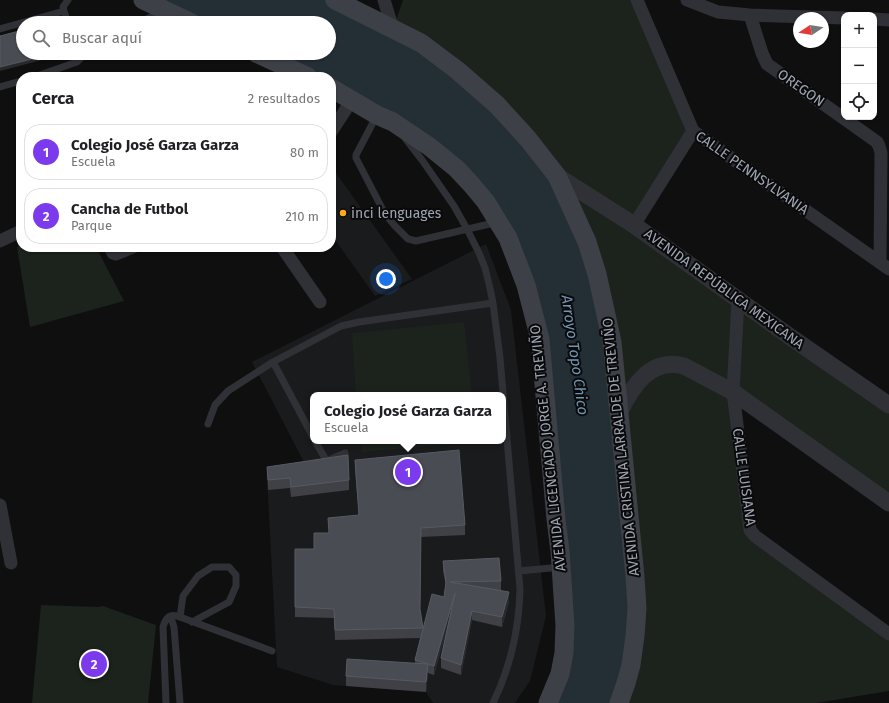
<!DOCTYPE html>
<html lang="es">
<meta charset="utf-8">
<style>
body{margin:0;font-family:"Fira Sans",sans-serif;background:#f2f2f2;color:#202124}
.controls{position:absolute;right:12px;top:12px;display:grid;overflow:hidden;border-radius:8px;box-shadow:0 1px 3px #0004}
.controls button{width:36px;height:36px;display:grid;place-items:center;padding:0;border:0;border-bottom:1px solid #e0e0e0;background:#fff;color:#202124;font:20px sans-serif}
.compass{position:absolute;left:793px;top:12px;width:36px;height:36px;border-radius:50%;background:#fff;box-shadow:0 1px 3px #0004;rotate:258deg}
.you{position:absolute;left:386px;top:279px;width:14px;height:14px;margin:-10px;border:3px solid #fff;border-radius:50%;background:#1a73e8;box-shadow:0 0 0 6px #1a73e833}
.badge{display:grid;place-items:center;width:26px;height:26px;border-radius:50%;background:#7c3aed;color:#fff;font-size:13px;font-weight:700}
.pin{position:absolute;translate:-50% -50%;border:2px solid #fff;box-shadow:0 1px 4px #0006}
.popup{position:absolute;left:310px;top:392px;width:196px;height:52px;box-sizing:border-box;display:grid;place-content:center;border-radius:8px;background:#fff;filter:drop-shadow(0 1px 3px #0005);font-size:13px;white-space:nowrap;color:#757577}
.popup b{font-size:15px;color:#202124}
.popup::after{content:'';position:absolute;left:50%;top:100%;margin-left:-8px;border:8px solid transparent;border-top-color:#fff}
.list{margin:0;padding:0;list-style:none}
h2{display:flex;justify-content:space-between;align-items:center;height:52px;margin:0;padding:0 16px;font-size:17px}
h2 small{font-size:13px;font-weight:400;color:#757577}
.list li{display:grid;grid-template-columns:26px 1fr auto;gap:12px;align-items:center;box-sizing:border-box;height:56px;margin:0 8px 8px;padding:0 8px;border:1px solid #e0e0e0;border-radius:16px}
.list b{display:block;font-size:15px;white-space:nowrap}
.list p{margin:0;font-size:13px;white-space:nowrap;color:#757577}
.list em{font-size:13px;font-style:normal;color:#757577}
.icon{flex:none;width:22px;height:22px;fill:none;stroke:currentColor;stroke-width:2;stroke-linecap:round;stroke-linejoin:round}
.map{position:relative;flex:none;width:889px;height:703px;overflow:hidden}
.search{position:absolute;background:#fff;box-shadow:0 1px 3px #0004;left:16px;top:16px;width:320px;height:44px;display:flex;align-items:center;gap:10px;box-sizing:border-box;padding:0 14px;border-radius:22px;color:#757577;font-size:15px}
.panel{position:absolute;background:#fff;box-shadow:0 1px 3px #0004;left:16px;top:72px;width:320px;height:180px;border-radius:16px}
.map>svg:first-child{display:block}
</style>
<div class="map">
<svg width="889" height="703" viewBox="0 0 889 703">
<rect width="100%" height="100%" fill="#0f0f10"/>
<path fill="#1a1b1d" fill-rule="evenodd" d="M 331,166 L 412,279 L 375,296 L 331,234 Z
M 486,244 L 511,310 L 546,616 L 530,681 L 515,703 L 433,703 L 426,692 L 333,685 L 277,667 L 267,477 L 307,468 L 252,362 ZM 313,395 L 503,395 L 503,441 L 313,441 Z"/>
<path fill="#1b231c" d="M 403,0 L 637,0 L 693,131 L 634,225 L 889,400 L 889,503 L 733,393 L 749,526 L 889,634 L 889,691 L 816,703 L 621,703 L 612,342 L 393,29 Z
M 21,245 L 21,247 L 96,247 L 124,301 L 30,327 L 17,247 Z
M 464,322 L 472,395 L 356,395 L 352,333 Z
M 361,441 L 476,441 L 477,442 L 362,452 Z
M 41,605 L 98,607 L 103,606 L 156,625 L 148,703 L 32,703 Z"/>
<path fill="#242e35" d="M 143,0 L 335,0 L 421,43 L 528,139 L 597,274 L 637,608 L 619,703 L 547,703 L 564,653 L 526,285 L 471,184 L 331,90 L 331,77 L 305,77 L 255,53 L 329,53 L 329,23 L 192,23 Z"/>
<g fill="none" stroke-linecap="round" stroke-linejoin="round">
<path stroke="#2f3136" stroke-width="7" d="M 68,23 L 64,11 L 63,7 L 68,0
M 138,23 L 162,12
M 0,29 L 64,11
M 34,77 L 77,62 L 81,58 L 81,53
M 0,87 L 21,81
M 377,115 L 356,155 L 356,158 L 385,214 L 395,226 L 408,239 L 416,241 L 498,222
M 405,138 L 422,160 L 454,206 L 467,229 L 479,253 L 485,268 L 489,284 L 493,303 L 500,358 L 520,589 C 519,630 511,666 493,703
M 273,362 L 313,437
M 208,424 L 215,405 L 228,391 L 273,362 L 341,326 L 359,322 L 493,303
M 315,441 L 326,460 L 329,460 L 345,453
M 519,571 L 561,567
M 169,617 L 172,621 L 174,627 L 180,703
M 180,617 L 183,596 L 198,576 L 212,567 L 229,567 L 236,575 L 236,586 L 229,602 L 192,622
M 166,703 L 163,627 C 166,617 170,613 180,617 L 272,651"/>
<path stroke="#2f3136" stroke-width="13" d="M 384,0 L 393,29
M 637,0 L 693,131 L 889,269
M 687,0 L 718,12 L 750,15 L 844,18
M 750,15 L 762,53 L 767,64 L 877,142 L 879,146 L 881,153 L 880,262
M 874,19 L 889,20
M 331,132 L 352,100
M 634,225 L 693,131
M 0,241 L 21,231
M 110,247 L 113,253 L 116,254 L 133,247
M 282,247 L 320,302
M 738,300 L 733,392 L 750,530 L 755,536 L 889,634
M 0,505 L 11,563"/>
<path stroke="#2f3136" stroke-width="17" d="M 557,176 L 634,225 L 789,336 L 889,405
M 619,413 C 632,387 650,357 684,366 L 733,392 L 889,503"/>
<path stroke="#3d4046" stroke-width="19" d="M 143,0 L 192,23
M 335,0 L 421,43 L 457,70 L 497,105 L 528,139 L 557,176 L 587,242 L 597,274 L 612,342 L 635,577 L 637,608 L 635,636 L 631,665 L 626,683 L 619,703
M 256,53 L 308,77
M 331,88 L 377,115 L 393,122 L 430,147 L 457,169 L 471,184 L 486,202 L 508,238 L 526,285 L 540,339 L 556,519 L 560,551 L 565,625 L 564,653 L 560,674 L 548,703"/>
</g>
<path fill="#3f4147" d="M 355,460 L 465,525 L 465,535 L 421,537 L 420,610 L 423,629 L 444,597 L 446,586 L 443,571 L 443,561 L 501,581 L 501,591 L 509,602 L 502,627 L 472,620 L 461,675 L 441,668 L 441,658 L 447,628 L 434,675 L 428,673 L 426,692 L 346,686 L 346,676 L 415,663 L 415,660 L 420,638 L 335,640 L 334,618 L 295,617 L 295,549 L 314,549 L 329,533 L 328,518 L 359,516 L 355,470 Z
M 267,467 L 349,480 L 349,490 L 291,497 L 290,488 L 268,490 Z"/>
<path fill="#28292c" d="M 56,53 L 69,53 L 0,71 L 0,67 Z
M 509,592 L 509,602 L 502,627 L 502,617 Z
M 455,593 L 455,603 L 434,675 L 434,666 Z
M 472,611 L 472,620 L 461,675 L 461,665 Z
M 428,664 L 428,673 L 426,692 L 426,682 Z"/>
<path fill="#494c53" stroke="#575a62" d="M 66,19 L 67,23 L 50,23 Z
M 23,30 L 23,53 L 56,53 L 0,67 L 0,36 Z
M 459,450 L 465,525 L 421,528 L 420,609 L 423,628 L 335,630 L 334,609 L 295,607 L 295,549 L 314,549 L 314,533 L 329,533 L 328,518 L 359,515 L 355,460 Z
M 348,455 L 349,480 L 291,487 L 290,478 L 268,480 L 267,467 Z
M 499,558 L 501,581 L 450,582 L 509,592 L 502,617 L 472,611 L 461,665 L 441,658 L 455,593 L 434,666 L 428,664 L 426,682 L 346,676 L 347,659 L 428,664 L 415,660 L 432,594 L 444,597 L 446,582 L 443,561 Z"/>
<circle fill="#ffac18" stroke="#0a0a0b" stroke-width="1.5" cx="343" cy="213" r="4"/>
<g text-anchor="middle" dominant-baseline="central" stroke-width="4" stroke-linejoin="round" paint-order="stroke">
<g font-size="14" fill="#9ea5b3" stroke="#0a0a0b">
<text transform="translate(801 88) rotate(35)">OREGON</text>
<text transform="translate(752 173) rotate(35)">CALLE PENNSYLVANIA</text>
<text transform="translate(724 289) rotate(36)">AVENIDA REPÚBLICA MEXICANA</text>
<text transform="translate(621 447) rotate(-96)">AVENIDA CRISTINA LARRALDE DE TREVIÑO</text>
<text transform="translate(548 448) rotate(-96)">AVENIDA LICENCIADO JORGE A. TREVIÑO</text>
<text transform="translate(744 477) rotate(82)">CALLE LUISIANA</text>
</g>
<g font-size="14" fill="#9ea5b3" stroke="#0a0a0b" text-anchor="start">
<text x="351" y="213">inci lenguages</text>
</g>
<g font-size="15" font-style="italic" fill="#7095b3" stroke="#0a0a0b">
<text transform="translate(575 355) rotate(82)">Arroyo Topo Chico</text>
</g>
</g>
</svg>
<div class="controls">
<button>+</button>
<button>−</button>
<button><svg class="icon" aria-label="locate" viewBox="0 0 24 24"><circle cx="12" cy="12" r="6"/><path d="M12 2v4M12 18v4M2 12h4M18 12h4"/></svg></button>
</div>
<svg class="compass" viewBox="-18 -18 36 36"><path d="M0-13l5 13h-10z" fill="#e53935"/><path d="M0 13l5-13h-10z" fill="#757577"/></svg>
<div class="you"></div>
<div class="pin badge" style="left:408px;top:472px">1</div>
<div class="popup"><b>Colegio José Garza Garza</b>Escuela</div>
<div class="pin badge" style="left:94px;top:664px">2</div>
<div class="search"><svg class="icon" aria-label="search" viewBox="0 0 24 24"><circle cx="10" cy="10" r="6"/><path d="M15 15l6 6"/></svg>Buscar aquí</div>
<section class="panel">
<h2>Cerca<small>2 resultados</small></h2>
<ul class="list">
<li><span class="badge">1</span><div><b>Colegio José Garza Garza</b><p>Escuela</p></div><em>80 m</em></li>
<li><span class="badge">2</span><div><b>Cancha de Futbol</b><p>Parque</p></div><em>210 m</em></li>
</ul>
</section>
</div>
